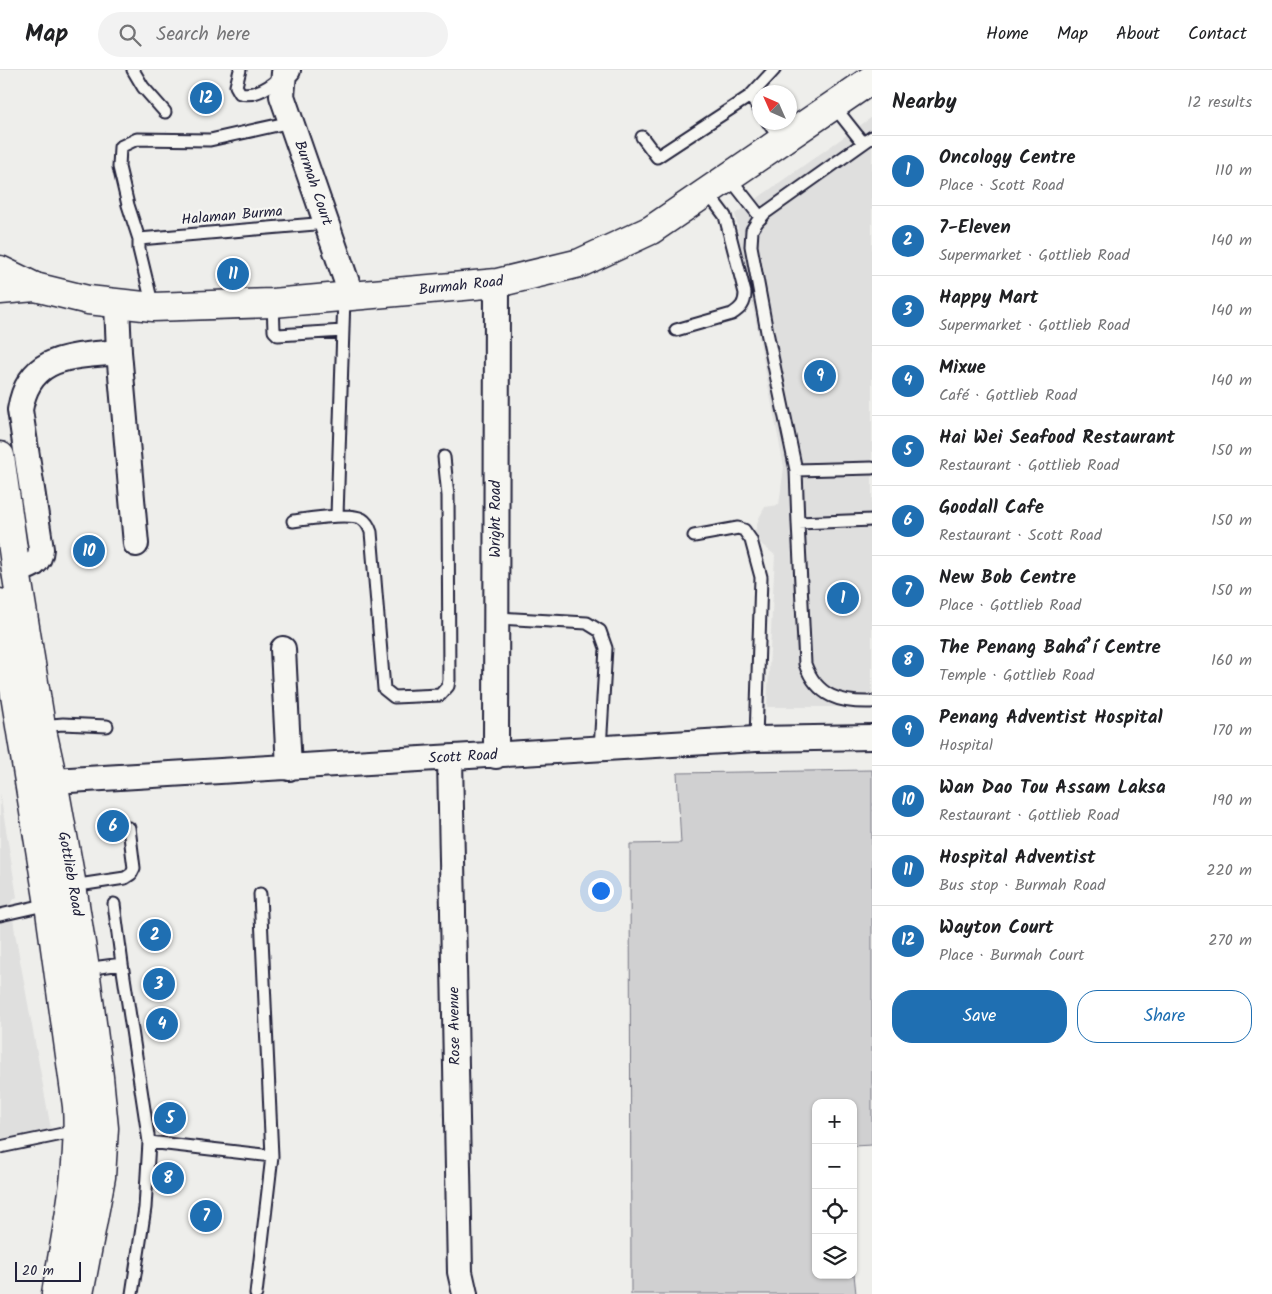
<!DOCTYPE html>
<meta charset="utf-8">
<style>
body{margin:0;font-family:Kalam,sans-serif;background:#f2f2f2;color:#202124}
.controls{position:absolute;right:15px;bottom:15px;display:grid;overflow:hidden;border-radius:10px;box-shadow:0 1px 4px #0004}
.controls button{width:45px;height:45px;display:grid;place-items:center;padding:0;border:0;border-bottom:1px solid #e0e0e0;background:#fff;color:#202124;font:25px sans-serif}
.compass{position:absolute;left:752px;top:15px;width:45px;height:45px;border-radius:50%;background:#fff;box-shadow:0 1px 4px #0004;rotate:315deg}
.scale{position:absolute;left:15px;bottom:12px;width:66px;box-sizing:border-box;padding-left:5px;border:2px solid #22223b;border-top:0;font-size:14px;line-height:18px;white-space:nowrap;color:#22223b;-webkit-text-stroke:4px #f6f6f2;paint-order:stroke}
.you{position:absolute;left:600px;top:820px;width:18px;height:18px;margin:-12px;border:4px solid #fff;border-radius:50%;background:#1a73e8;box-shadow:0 0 0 8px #1a73e833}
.badge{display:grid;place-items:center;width:32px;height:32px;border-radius:50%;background:#1f6fb2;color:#fff;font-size:16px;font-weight:700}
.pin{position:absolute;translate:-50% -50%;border:2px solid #fff;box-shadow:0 1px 5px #0006}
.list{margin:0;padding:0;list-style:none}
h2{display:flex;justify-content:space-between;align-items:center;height:65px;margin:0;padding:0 20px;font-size:21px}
h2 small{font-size:16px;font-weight:400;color:#757577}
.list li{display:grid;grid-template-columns:32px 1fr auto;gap:15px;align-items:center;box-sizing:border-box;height:70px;padding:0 20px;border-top:1px solid #e0e0e0}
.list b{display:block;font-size:19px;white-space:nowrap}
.list p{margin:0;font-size:16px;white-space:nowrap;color:#757577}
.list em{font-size:16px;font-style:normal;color:#757577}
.actions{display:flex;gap:10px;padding:15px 20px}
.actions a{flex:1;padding:11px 0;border:1px solid #1f6fb2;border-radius:20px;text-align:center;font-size:18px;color:#1f6fb2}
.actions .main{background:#1f6fb2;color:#fff}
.icon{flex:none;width:28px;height:28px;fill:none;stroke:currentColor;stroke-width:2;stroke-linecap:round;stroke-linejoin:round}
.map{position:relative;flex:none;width:872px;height:1224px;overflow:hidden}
header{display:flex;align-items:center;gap:30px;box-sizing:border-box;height:70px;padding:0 25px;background:#fff;border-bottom:1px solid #e0e0e0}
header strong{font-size:24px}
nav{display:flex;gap:28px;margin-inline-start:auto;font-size:18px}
.search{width:350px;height:45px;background:#f2f2f2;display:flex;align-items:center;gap:12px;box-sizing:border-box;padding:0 18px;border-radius:28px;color:#757577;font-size:19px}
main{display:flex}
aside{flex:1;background:#fff}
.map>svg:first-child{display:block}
</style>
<header>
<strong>Map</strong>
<div class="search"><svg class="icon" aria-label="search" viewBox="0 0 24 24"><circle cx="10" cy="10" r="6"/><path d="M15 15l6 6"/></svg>Search here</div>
<nav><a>Home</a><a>Map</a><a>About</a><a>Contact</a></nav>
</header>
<main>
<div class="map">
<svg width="872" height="1224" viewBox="0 0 872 1224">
<rect width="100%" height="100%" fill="#eeeeeb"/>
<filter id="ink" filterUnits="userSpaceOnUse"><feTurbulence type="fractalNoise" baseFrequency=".02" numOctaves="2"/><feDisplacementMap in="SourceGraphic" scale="10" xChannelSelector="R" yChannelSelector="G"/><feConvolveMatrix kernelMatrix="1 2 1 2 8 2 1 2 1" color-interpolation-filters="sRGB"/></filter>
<g filter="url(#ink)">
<path fill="#dfdfde" d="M 872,47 L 872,637 L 767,637 L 775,485 L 761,474 L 755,461 L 759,448 L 765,437 L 779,435 L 784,397 L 735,144 Z
M 0,723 L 17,827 L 11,832 L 15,863 L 51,1059 L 0,1069 Z"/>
<path fill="#d0d0d1" stroke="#797986" d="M 872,700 L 872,1075 L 853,1076 L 853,1033 L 816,1033 L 816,1205 L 853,1205 L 853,1194 L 856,1224 L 631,1224 L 630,774 L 681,773 L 677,703 Z"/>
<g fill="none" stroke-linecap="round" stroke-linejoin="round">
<g stroke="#22223b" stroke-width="15">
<path id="lane" d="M 133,0 L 143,17 L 165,42
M 240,0 L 236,16 L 240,23 C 255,27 272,16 283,4
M 750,26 L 760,40
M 833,35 L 863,73
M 768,52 L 781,71
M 642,67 L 657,87 L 750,26 L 774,0
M 729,107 L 761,148
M 139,169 L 327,153
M 273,233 L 274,261 L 278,265 L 343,261
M 153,237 L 139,179 L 139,169 L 128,135 L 119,97 L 120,77 L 137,69 L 210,70 L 291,52
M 676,260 L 732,244 C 741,238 745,234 745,223 L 725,146 L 707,122
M 796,400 L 872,398
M 337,446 L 344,227
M 872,450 L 798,453 L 805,594 C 817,627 840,633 872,632
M 293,451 C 309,449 349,442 362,449 C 367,452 369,456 371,462 L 384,619 L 394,627 L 440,625 L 448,616 L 449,610 L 448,426 L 444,387
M 798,453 L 796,400 L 767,262 L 751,176 L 752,160 L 757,152 L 765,143 L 872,67
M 694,466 L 738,458 L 744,460 L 751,470 L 761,507 L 756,669
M 496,548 L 587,553 L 600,561 L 606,578 L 600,679
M 41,656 L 63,654 L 107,656
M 72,816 L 125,808 L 131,804 L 134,798 L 129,758
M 114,834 L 122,894
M 0,845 L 49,834
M 85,899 L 122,894 L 149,1072 L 145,1138 L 132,1224
M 149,1072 L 272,1086
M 0,1077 L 77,1061
M 256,1224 L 272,1086 L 260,824"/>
</g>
<g stroke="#22223b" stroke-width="28">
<path id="street" d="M 288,0 L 284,3 L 282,26 L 352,227
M 117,235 L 119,282 L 136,474
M 16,501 C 29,497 40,495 41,479 L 20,340 C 29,283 73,287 119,282
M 283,579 L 289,698
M 496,686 L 497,213
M 450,688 L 460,1202 L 465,1224
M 35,714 L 53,711 L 756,669 L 872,667"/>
</g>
<g stroke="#22223b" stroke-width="31">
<path id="secondary" d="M 0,200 L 35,217 L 88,230 L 153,237 L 273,233 L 497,213 L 580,193 L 651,160 L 872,9"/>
</g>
<g stroke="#22223b" stroke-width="31">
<path id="primary" d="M 0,220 L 35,217
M 0,386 L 16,501 L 41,656 L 53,711 L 72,816 L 85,899 L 99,1007 L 104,1058 L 101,1107 L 79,1224
M 0,533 L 49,834 L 77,1036 C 81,1099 66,1162 56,1224"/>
</g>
<use href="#lane" stroke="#f6f6f2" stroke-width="11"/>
<use href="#street" stroke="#f6f6f2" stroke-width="24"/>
<use href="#secondary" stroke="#f6f6f2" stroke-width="28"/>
<use href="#primary" stroke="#f6f6f2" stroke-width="28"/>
</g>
</g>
<g text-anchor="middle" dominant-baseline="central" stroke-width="4.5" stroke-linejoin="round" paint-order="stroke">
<g font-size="15" fill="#22223b" stroke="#f6f6f2">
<text transform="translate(313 113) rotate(71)">Burmah Court</text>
<text transform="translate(232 146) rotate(-5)">Halaman Burma</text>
<text transform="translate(461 216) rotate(-6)">Burmah Road</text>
<text transform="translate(496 449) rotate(-90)">Wright Road</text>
<text transform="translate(463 687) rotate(-3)">Scott Road</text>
<text transform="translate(70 804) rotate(80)">Gottlieb Road</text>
<text transform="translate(455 956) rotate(-91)">Rose Avenue</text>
</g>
</g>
</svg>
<div class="controls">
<button>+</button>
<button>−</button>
<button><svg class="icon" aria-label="locate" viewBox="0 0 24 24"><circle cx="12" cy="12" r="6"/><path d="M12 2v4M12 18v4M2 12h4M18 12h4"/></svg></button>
<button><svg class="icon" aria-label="layers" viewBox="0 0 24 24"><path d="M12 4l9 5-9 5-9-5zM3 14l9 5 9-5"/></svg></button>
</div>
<svg class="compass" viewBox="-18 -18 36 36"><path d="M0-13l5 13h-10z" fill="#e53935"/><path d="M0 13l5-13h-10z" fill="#757577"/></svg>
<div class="scale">20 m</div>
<div class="you"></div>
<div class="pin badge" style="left:843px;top:528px">1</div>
<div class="pin badge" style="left:155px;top:865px">2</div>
<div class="pin badge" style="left:159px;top:914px">3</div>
<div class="pin badge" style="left:162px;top:954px">4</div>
<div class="pin badge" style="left:170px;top:1048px">5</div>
<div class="pin badge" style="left:113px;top:756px">6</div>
<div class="pin badge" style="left:206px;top:1146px">7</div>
<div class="pin badge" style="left:168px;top:1108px">8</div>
<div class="pin badge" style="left:820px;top:306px">9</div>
<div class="pin badge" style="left:89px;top:481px">10</div>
<div class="pin badge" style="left:233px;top:204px">11</div>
<div class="pin badge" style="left:206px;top:28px">12</div>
</div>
<aside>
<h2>Nearby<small>12 results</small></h2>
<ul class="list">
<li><span class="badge">1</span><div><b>Oncology Centre</b><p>Place · Scott Road</p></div><em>110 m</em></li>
<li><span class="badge">2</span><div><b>7-Eleven</b><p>Supermarket · Gottlieb Road</p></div><em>140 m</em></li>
<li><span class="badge">3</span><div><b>Happy Mart</b><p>Supermarket · Gottlieb Road</p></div><em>140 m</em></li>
<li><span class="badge">4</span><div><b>Mixue</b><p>Café · Gottlieb Road</p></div><em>140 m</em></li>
<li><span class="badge">5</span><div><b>Hai Wei Seafood Restaurant</b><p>Restaurant · Gottlieb Road</p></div><em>150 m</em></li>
<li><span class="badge">6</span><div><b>Goodall Cafe</b><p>Restaurant · Scott Road</p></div><em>150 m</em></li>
<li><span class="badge">7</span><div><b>New Bob Centre</b><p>Place · Gottlieb Road</p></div><em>150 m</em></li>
<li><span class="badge">8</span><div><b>The Penang Bahá’í Centre</b><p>Temple · Gottlieb Road</p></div><em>160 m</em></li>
<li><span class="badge">9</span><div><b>Penang Adventist Hospital</b><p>Hospital</p></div><em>170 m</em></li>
<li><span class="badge">10</span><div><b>Wan Dao Tou Assam Laksa</b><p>Restaurant · Gottlieb Road</p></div><em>190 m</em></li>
<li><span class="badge">11</span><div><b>Hospital Adventist</b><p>Bus stop · Burmah Road</p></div><em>220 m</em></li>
<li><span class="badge">12</span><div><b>Wayton Court</b><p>Place · Burmah Court</p></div><em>270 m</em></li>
</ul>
<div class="actions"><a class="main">Save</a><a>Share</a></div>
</aside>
</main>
